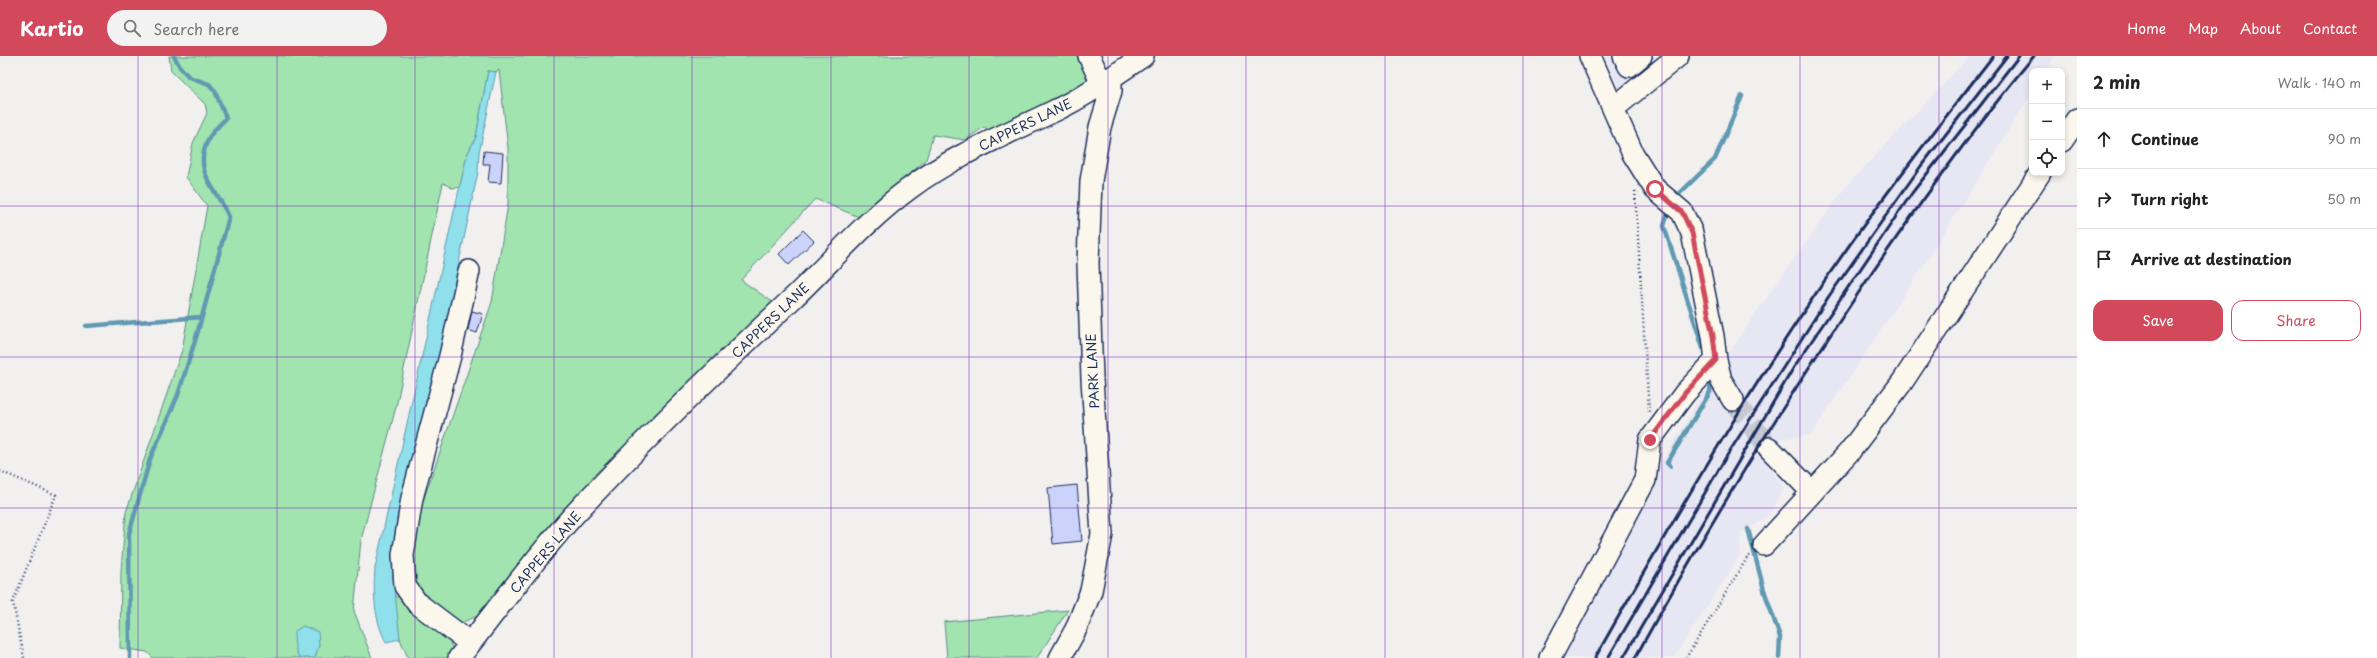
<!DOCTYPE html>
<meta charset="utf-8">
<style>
body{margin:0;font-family:"Playpen Sans",sans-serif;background:#f2f2f2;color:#222}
.controls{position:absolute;right:12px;top:12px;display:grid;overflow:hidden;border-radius:8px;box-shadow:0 2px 6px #0003}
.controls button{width:36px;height:36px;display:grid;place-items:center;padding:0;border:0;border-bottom:1px solid #e0e0e0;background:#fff;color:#222;font:20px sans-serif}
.stop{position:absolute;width:12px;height:12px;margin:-9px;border:3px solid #d1495b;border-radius:50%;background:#fff}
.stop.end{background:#d1495b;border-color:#fff;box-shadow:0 1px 4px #0008}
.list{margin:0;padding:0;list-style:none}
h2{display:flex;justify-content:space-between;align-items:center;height:52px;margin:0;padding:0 16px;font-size:17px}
h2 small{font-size:13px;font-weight:400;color:#767676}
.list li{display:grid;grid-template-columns:26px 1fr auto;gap:12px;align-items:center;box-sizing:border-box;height:60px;padding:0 16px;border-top:1px solid #e0e0e0}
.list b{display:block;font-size:15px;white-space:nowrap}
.list em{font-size:13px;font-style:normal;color:#767676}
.actions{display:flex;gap:8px;padding:12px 16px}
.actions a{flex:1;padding:9px 0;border:1px solid #d1495b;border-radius:12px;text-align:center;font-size:14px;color:#d1495b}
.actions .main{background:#d1495b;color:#fff}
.icon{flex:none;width:22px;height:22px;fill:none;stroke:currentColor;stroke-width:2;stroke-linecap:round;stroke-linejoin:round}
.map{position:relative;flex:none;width:2077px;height:602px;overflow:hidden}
header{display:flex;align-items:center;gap:24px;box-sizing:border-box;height:56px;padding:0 20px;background:#d1495b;color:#fff}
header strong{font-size:19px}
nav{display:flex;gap:22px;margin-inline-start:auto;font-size:14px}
.search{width:280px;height:36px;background:#f2f2f2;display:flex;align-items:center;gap:10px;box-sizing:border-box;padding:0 14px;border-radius:22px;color:#767676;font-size:15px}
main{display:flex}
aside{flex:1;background:#fff}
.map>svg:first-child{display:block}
</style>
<header>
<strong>Kartio</strong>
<div class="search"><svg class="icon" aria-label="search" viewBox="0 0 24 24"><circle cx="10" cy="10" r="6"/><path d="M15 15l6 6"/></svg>Search here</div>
<nav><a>Home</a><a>Map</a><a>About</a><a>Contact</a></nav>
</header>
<main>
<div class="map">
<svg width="2077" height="602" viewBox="0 0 2077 602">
<rect width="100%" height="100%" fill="#f2f0ef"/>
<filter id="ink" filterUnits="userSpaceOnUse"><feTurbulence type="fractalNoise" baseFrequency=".025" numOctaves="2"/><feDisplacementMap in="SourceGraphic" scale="8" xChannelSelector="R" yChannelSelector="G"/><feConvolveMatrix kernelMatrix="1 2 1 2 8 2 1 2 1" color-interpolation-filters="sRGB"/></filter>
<g filter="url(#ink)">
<path fill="#e7e7f3" d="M 1604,0 L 1692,0 L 1627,54 Z
M 1970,0 L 2055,0 L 2046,15 L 2032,15 L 2032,37 L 1926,206 L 1811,379 L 1774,384 L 1763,402 L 1784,432 L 1768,461 L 1741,477 L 1740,500 L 1674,602 L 1558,602 L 1661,407 L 1704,335 L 1716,333 L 1727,317 L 1726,301 L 1759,252 L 1846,130 Z"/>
<path fill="#a1e4af" stroke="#5e8a86" d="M 169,0 L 1084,0 L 1089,23 L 1039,53 L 991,75 L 984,71 L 965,84 L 933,79 L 926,104 L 859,161 L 815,143 L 741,224 L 774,247 L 593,420 L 589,434 L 480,559 L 458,568 L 423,537 L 416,527 L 411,512 L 413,480 L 425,439 L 492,246 L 508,148 L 508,92 L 499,14 L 496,16 L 488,15 L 476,81 L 467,99 L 460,131 L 452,132 L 443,127 L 396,351 L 361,484 L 354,555 L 372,602 L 153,602 L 147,596 L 120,592 L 121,514 L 126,456 L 182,294 L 207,150 L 186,121 L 193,87 L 207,57 L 205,48 L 171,15 Z
M 403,536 C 410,547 416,559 426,567 C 440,580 443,568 453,594 L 448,602 L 408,602 L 400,583 L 394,543 Z
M 1068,554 L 1037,602 L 947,602 L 944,566 Z"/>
<path fill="#8fe0ea" stroke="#6199b2" d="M 488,15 L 496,16 L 479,97 L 478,116 L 393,519 L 400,583 L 386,586 C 374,563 373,538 375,512 L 455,151 L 467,99 L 476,81 Z
M 303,570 L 318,576 L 319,589 L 315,602 L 299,602 C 295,593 293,585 295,575 Z"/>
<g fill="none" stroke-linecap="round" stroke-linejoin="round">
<path stroke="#6199b2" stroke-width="4.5" d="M 1678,139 L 1715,103 L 1742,40
M 1667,159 L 1664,170 L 1703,292
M 86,270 L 202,261
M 1670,410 L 1667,407 L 1710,336 L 1711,324
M 1748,473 L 1764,534 L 1780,581 L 1779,602
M 130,602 L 129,478 L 150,403 L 178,339 L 198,275 L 229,161 C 217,133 192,116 208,84 C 211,76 220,69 226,62 L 215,35 L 209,28 L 189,21 L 180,11 L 174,0"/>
</g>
<path fill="#ccd3fb" stroke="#1b2f5e" d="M 484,95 L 503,97 L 501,127 L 488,126 L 490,108 L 483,108 Z
M 803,174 L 814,185 L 789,209 L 779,198 Z
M 472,255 L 483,258 L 477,277 L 468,274 Z
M 1077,429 L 1082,485 L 1053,488 L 1048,432 Z"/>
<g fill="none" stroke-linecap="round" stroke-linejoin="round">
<path stroke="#c7c9d2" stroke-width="21" stroke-dasharray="21 10" stroke-linecap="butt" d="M 1733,344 L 1769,392"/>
<g stroke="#1b2f5e" stroke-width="24">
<path id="minor" d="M 1089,0 L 1102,28
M 1590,0 L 1633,98 L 1655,133 L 1682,156 L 1692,177 L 1713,280 L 1716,304 L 1721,324 L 1733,344
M 1624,0 L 1629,10 L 1641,0
M 1614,52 L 1678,0
M 2062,85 L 2077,63
M 469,215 L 450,300 L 412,442 L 403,499 L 405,530 L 417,547 L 470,587
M 1769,392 L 1812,436
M 1764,489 L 1850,395 L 1903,325 L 2040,117
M 459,602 C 496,555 532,506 572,461 C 642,385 717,314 792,243 C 831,206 866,164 910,132 C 954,99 1003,80 1052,56 C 1084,41 1114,20 1143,0
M 1060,602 L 1076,573 L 1091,535 L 1102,478 L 1092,323 L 1088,207 L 1091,125 L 1100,71 L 1111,35 L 1111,22
M 1550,602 L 1645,424 L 1650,384 L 1685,337 L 1716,304"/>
</g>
<path stroke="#1b2f5e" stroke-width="2.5" stroke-dasharray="1 3" stroke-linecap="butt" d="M 1635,135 L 1649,356
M 0,415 L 56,439 L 13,546 L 24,602
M 1686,602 L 1747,502 L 1751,499"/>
<use href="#minor" stroke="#fbf7ec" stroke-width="21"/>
<path stroke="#1b2f5e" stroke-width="3" d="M 1595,602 C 1678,455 1762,310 1861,173 C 1903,114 1949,57 1993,0
M 1608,602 L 1726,401 L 1829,240 L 1921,110 L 2007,0
M 1623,602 L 1794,311 L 1912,137 L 2019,0
M 1635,602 C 1704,477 1779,354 1859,236 C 1914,155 1971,75 2034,0"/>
</g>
</g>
<g fill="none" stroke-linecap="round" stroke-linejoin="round" filter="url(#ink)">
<path stroke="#d1495b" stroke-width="5" d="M 1650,384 L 1685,337 L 1716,304 L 1713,280 L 1692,177 L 1682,156 L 1655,133"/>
</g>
<path fill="none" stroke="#7b2cbf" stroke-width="1" stroke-opacity="0.55" d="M 138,0 L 138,602M 277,0 L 277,602M 415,0 L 415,602M 554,0 L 554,602M 692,0 L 692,602M 831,0 L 831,602M 969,0 L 969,602M 1108,0 L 1108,602M 1246,0 L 1246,602M 1385,0 L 1385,602M 1523,0 L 1523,602M 1662,0 L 1662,602M 1800,0 L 1800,602M 1939,0 L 1939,602M 0,150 L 2077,150M 0,301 L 2077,301M 0,452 L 2077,452"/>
<g text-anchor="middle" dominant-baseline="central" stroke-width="4" stroke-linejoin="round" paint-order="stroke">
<g font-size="13" fill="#1b2f5e" stroke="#fbf7ec">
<text transform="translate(1025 68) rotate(-26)">CAPPERS LANE</text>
<text transform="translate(770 264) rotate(-44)">CAPPERS LANE</text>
<text transform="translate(1092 315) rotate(-93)">PARK LANE</text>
<text transform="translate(545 496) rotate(-50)">CAPPERS LANE</text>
</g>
</g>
</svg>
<div class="controls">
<button>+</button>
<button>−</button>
<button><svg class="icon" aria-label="locate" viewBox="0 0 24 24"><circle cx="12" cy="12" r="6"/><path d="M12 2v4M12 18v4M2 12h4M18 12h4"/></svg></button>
</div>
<div class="stop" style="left:1655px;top:133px"></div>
<div class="stop end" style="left:1650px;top:384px"></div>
</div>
<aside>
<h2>2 min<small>Walk · 140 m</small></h2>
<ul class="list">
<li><svg class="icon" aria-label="ahead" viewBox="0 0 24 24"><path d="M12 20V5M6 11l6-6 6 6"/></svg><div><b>Continue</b></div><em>90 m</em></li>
<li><svg class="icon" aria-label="right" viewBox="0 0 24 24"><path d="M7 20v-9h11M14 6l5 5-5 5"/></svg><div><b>Turn right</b></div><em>50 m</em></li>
<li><svg class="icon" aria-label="arrive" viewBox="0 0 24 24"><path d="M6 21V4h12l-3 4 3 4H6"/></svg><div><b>Arrive at destination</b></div></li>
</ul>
<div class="actions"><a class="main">Save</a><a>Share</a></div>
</aside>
</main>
